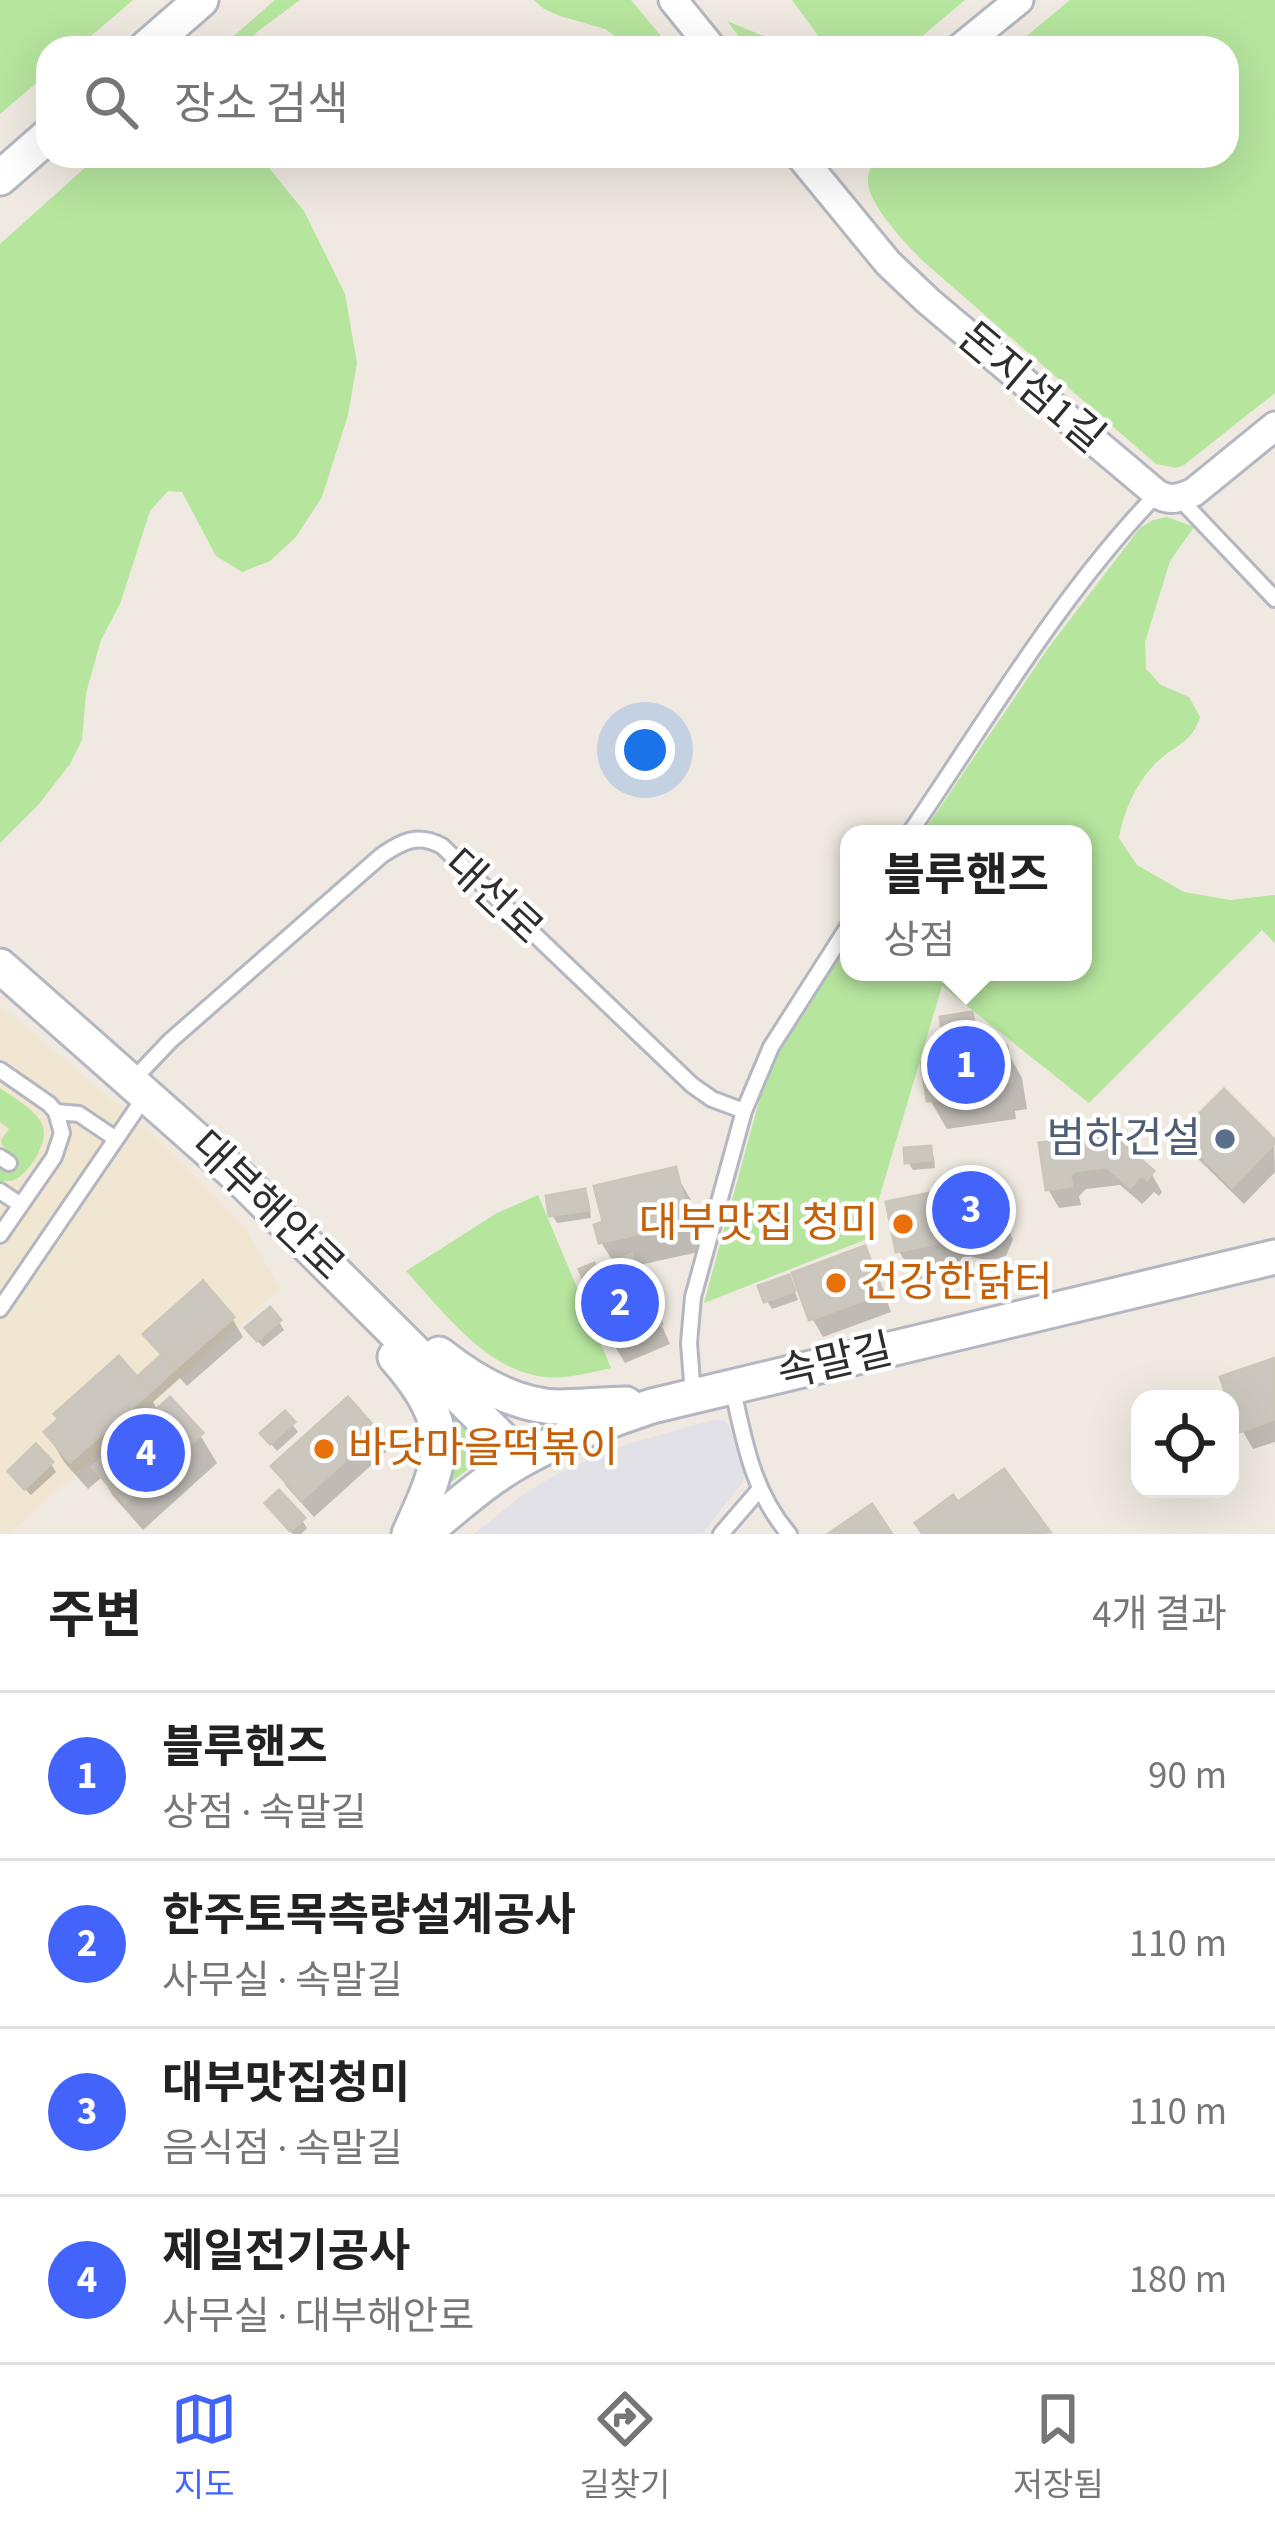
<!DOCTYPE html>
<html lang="ko">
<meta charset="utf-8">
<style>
body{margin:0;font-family:"Source Sans 3","Noto Sans KR",sans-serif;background:#f2f2f2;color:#222}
.controls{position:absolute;right:36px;bottom:36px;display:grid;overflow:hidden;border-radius:24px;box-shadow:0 12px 48px #0002}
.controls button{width:108px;height:108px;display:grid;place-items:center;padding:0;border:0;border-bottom:3px solid #e0e0e0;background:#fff;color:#222;font:60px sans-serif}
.you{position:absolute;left:645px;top:750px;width:42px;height:42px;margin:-30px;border:9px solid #fff;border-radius:50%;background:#1a73e8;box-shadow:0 0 0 18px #1a73e833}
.badge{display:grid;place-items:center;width:78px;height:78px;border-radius:50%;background:#4264fb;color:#fff;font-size:39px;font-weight:700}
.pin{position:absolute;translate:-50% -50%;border:6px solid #fff;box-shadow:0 3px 12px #0006}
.popup{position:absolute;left:840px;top:825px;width:252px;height:156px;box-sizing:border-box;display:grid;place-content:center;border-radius:24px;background:#fff;filter:drop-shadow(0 3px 9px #0005);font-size:39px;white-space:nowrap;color:#767676}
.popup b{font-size:45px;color:#222}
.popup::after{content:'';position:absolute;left:50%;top:100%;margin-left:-24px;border:24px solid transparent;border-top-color:#fff}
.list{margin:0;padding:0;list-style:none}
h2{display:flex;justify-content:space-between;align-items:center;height:156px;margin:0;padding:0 48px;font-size:51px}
h2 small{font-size:39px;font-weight:400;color:#767676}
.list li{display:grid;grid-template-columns:78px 1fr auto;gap:36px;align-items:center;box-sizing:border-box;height:168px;padding:0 48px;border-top:3px solid #e0e0e0}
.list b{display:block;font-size:45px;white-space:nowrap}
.list p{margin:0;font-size:39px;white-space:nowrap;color:#767676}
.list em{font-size:39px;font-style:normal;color:#767676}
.icon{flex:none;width:66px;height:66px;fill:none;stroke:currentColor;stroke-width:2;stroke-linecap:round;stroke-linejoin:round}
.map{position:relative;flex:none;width:1275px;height:1534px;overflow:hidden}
.search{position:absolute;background:#fff;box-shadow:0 12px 48px #0002;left:36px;right:36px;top:36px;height:132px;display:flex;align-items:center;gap:30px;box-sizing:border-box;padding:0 42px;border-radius:36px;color:#767676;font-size:45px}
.sheet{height:828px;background:#fff}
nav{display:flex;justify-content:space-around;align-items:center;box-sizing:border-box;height:168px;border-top:3px solid #e0e0e0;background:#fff;font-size:33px;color:#767676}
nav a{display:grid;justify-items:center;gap:6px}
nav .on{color:#4264fb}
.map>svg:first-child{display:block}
</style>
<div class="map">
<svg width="1275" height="1534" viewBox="0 0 1275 1534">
<rect width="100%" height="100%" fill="#efe9e1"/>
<path fill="#e3e1e8" d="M 717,1419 L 725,1421 L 729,1426 L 745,1473 L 742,1483 L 702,1534 L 474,1534 L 520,1497 L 550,1478 L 587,1460 L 621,1446 Z"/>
<path fill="#f0e6d1" d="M 0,1005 L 162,1142 L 246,1229 L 280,1289 L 9,1534 L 0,1534 Z"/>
<path fill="#b6e59e" d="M 0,0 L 133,0 L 77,48 L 48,48 L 48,73 L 0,114 Z
M 275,0 L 300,0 L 257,32 L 244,48 L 220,48 Z
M 534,0 L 631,0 L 671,48 L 632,48 L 605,29 L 560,16 L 544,9 Z
M 792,0 L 965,0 L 908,48 L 827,48 Z
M 1070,0 L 1275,0 L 1275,393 L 1184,465 L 1176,468 L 1156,464 L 924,262 C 907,245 869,206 868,182 C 867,171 873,164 879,156 L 1227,156 L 1227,48 L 1012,48 Z
M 727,21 L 792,48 L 748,48 Z
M 98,156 L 260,157 L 304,211 L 345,294 L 357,363 L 348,415 L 322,497 L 296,537 L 270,561 L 242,572 L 216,556 L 182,492 L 168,491 L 150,511 L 120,604 L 101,640 L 86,693 L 82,740 L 70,764 L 39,804 L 0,843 L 0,244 Z
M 1167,517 L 1194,527 L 1170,561 L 1145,642 L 1146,669 L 1161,685 L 1189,697 L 1200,717 C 1192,742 1179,743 1160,759 C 1138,779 1124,809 1119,838 L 1137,865 L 1184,892 L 1230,900 L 1275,895 L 1275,943 L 1262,930 L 1089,1103 L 942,986 L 867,1239 L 704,1303 L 761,1094 L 775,1060 L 795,1025 L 849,944 L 849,972 L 1083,972 L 1083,834 L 922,834 L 1049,647 L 1140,528 L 1153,520 Z
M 0,1088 C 13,1098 38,1110 43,1127 C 48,1142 31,1169 19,1177 C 12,1182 8,1181 0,1181 L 0,1168 L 7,1173 L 17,1159 L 2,1145 L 1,1140 L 9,1129 L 0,1122 Z
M 538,1195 L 611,1368 C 590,1373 567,1379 545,1377 C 486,1371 443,1311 406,1271 L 497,1213 Z
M 443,1404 L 490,1453 L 447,1485 C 460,1455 458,1433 443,1404 Z"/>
<path fill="#0003" d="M 971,1016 L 981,1034 L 987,1033 L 997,1050 L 1006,1049 L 1022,1078 L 1027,1109 L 1015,1111 L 1016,1119 L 947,1129 L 930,1100 L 944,1062 Z
M 1182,1135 L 1274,1143 L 1275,1172 L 1244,1204 L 1193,1154 Z
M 1100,1138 L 1151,1173 L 1162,1192 L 1159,1196 L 1154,1192 L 1142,1204 L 1120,1185 L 1086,1189 L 1079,1196 L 1081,1205 L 1059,1208 L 1048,1189 Z
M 929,1149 L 934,1157 L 935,1168 L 913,1170 L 908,1162 Z
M 674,1171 L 691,1200 L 703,1251 L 635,1266 L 670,1344 L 625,1363 L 614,1345 L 597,1273 L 615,1265 L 601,1242 Z
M 584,1192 L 589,1201 L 591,1218 L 557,1223 L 552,1215 Z
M 989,1193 L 1013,1239 L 1006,1256 L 990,1261 L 969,1256 L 972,1268 L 916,1280 L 899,1251 L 951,1200 Z
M 864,1250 L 875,1268 L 891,1312 L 823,1337 L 812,1318 Z
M 793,1287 L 798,1300 L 772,1309 L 767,1301 Z
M 232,1318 L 243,1337 L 187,1386 L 180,1378 L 153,1402 L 158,1411 L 200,1435 L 217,1463 L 143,1530 L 113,1496 L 102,1477 L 88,1489 L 64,1462 L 47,1433 L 137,1381 L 162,1358 L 147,1335 Z
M 279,1322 L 284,1330 L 263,1347 L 254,1337 Z
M 1275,1361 L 1275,1442 L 1253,1449 L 1242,1430 Z
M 285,1415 L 298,1432 L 277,1451 L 269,1442 Z
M 375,1433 L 386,1452 L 314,1517 L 286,1486 L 275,1467 Z
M 51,1464 L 56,1472 L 31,1495 L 16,1480 Z
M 1003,1473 L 1047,1534 L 925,1534 L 919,1524 L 957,1506 Z
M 273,1512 L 302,1520 L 307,1528 L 301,1534 L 293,1534 Z"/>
<path fill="#cbc7bf" stroke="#cbc5ba" stroke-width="3" d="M 972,1012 L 976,1032 L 988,1030 L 991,1048 L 1007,1046 L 1012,1081 L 1000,1083 L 1002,1090 L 927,1101 L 921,1062 L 941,1060 L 937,1038 L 943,1037 L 940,1017 Z
M 1224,1089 L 1275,1140 L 1275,1143 L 1232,1187 L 1179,1134 Z
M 1103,1127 L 1154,1171 L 1147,1180 L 1142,1175 L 1130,1187 L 1107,1167 L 1075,1171 L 1070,1176 L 1072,1186 L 1046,1190 L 1039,1143 L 1097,1135 L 1096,1128 Z
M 931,1146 L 932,1160 L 905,1163 L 904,1148 Z
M 676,1167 L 689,1222 L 599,1243 L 594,1225 L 603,1222 L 594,1186 Z
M 973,1183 L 991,1190 L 996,1198 L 998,1208 L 990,1228 L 972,1233 L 955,1229 L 957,1239 L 896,1252 L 886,1202 L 949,1189 L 950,1197 L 963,1184 Z
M 585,1189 L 589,1210 L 549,1216 L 546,1196 Z
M 865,1246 L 883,1293 L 809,1320 L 792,1273 Z
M 632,1254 L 662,1324 L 612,1346 L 579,1269 L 594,1263 L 598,1269 Z
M 789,1275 L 795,1291 L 764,1302 L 758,1286 Z
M 203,1281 L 234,1317 L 175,1369 L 143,1334 Z
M 270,1307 L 281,1320 L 257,1341 L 245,1328 Z
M 161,1355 L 175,1369 L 150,1392 L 137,1377 Z
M 119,1356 L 150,1392 L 70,1462 L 44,1432 L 59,1419 L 54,1414 Z
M 1275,1358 L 1275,1419 L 1239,1432 L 1220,1377 Z
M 170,1397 L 203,1433 L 125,1503 L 92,1467 Z
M 348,1397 L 378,1431 L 302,1500 L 271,1466 Z
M 285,1411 L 295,1422 L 270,1444 L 260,1433 Z
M 36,1444 L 53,1462 L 24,1489 L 8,1471 Z
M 1004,1469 L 1050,1532 L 923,1534 L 915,1523 L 953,1495 L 958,1502 Z
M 279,1490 L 305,1518 L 290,1531 L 265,1503 Z
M 872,1504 L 892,1534 L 828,1534 Z"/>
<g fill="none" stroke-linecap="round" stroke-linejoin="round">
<g stroke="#b4b7c1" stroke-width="20">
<path id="service" d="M 1179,498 L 1275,599
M 909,834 C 987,720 1061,593 1157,494
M 0,1070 L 49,1104 L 56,1112 L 62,1133 L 54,1157 L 0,1235
M 132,1081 L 170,1041 L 382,855 C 403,841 418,833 442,846 L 692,1085 L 712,1099 L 744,1111
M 56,1112 L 79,1114 L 116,1139
M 0,1157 L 9,1163
M 0,1191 L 21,1205
M 0,1309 L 146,1095
M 732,1386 C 744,1440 752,1491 789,1534
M 693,1395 L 689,1343 L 693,1297 L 744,1111 L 771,1047 L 849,925
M 721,1534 L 759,1490"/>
</g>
<g stroke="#b4b7c1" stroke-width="33">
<path id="minor" d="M 673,0 L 712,48
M 960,48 L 1019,0
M 800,156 L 888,263 L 928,301 L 1157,494 C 1170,502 1181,498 1194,492 L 1275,426"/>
</g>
<g stroke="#b4b7c1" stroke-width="39">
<path id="tertiary" d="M 146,48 L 201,0
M 0,178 L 48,136
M 0,966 L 242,1180 L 522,1459
M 439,1354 C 473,1381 515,1406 559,1407 C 581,1407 603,1404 626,1404
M 395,1357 C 456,1427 445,1456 409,1534
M 423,1534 C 455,1508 485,1480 521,1460 C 562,1437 608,1421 652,1406 L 1275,1257"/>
</g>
<use href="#service" stroke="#fff" stroke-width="14"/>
<use href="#minor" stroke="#fff" stroke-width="27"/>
<use href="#tertiary" stroke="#fff" stroke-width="33"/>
</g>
<circle fill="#5c6f8a" stroke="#fff" stroke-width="4.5" cx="1225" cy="1139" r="12"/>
<g fill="#e8710a" stroke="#fff" stroke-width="4.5">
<circle cx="903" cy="1224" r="12"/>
<circle cx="836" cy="1283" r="12"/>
<circle cx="324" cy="1449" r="12"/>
</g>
<g text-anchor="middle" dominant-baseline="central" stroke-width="9" stroke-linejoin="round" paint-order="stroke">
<g font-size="42" fill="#2e2e2e" stroke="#fff">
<text transform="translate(1031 388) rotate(40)">돈지섬1길</text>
<text transform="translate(493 897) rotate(43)">대선로</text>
<text transform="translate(267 1206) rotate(44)">대부해안로</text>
<text transform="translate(835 1362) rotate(-13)">속말길</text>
</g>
<g font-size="42" fill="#4e5e75" stroke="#fff" text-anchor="end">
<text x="1201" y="1139">범하건설</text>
</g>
<g font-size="42" fill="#c56008" stroke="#fff" text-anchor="start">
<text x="879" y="1224" text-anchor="end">대부맛집 청미</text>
<text x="860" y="1283">건강한닭터</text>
<text x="348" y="1449">바닷마을떡볶이</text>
</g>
</g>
</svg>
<div class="controls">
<button><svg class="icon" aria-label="locate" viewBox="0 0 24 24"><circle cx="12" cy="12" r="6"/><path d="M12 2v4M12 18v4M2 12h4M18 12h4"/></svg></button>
</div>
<div class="you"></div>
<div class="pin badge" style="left:966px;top:1065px">1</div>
<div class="popup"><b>블루핸즈</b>상점</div>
<div class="pin badge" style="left:620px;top:1303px">2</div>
<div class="pin badge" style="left:971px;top:1210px">3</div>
<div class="pin badge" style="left:146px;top:1453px">4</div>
<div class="search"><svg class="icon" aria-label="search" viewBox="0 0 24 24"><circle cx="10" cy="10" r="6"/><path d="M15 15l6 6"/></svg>장소 검색</div>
</div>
<section class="sheet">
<h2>주변<small>4개 결과</small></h2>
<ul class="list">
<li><span class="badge">1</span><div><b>블루핸즈</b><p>상점 · 속말길</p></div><em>90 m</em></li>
<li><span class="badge">2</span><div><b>한주토목측량설계공사</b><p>사무실 · 속말길</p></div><em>110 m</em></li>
<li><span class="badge">3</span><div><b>대부맛집청미</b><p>음식점 · 속말길</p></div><em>110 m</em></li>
<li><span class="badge">4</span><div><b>제일전기공사</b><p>사무실 · 대부해안로</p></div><em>180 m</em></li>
</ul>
</section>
<nav>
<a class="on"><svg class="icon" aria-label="map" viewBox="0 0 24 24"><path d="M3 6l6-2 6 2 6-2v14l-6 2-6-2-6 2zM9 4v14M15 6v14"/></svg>지도</a>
<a><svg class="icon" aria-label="directions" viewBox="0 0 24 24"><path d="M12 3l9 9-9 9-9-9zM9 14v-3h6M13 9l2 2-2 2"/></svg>길찾기</a>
<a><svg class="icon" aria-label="saved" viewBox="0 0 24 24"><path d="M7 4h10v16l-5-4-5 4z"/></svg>저장됨</a>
</nav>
